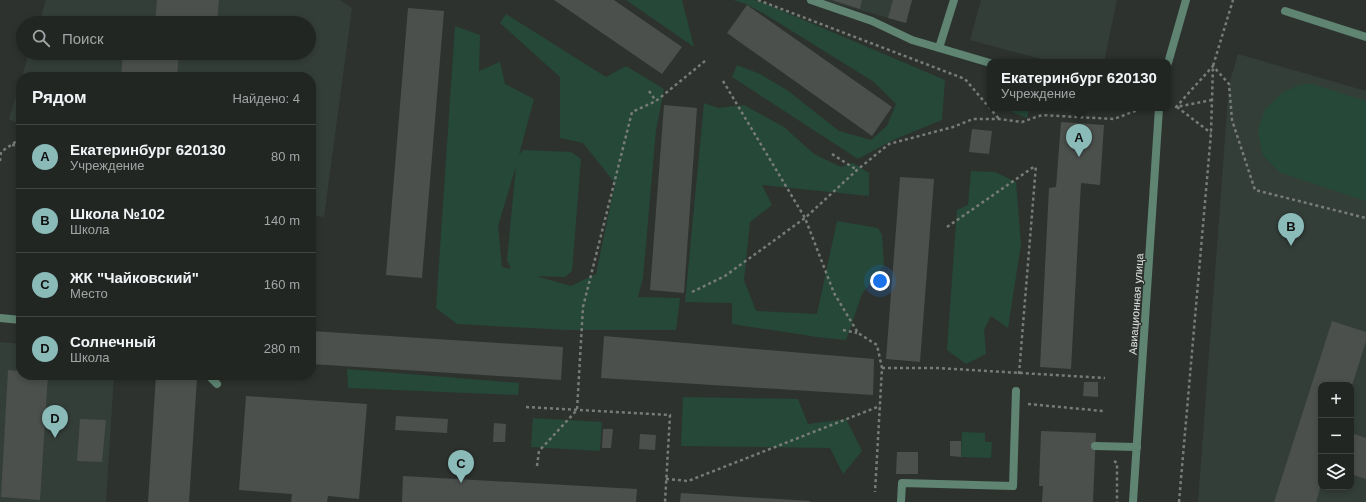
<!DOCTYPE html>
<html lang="ru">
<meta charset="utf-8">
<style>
body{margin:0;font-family:Helvetica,sans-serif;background:#2a2e2b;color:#f1f3f6}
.controls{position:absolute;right:12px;bottom:12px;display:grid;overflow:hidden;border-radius:8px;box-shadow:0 2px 6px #0003}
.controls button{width:36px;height:36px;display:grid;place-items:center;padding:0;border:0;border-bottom:1px solid #3f4341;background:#222623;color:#f1f3f6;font:20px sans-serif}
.you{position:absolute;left:880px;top:281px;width:14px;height:14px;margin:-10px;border:3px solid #fff;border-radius:50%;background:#1a73e8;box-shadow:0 0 0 6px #1a73e833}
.badge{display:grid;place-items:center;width:26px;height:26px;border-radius:50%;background:#8bbbb9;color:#111;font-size:13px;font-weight:700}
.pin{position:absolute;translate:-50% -33px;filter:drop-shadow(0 1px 2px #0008)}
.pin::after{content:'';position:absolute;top:21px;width:14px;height:12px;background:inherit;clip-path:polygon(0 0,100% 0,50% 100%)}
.popup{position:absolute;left:987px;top:59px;width:184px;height:52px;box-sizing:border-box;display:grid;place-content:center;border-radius:8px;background:#222623;filter:drop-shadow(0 1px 3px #0005);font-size:13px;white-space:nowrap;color:#a2a5a6}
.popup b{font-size:15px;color:#f1f3f6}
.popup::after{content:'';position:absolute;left:50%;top:100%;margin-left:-8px;border:8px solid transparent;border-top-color:#222623}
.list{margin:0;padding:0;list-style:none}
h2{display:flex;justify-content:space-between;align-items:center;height:52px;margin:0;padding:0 16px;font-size:17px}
h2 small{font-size:13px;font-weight:400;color:#a2a5a6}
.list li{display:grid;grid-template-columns:26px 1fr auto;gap:12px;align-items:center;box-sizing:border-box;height:64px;padding:0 16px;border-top:1px solid #3f4341}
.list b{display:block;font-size:15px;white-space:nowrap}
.list p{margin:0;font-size:13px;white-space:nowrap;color:#a2a5a6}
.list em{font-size:13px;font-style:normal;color:#a2a5a6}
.icon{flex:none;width:22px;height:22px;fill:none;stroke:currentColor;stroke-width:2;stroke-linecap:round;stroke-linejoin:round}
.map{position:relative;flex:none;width:1366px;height:502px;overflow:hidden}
.search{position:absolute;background:#222623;box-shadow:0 2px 6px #0003;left:16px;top:16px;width:300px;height:44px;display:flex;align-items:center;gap:10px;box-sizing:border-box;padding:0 14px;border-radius:22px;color:#a2a5a6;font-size:15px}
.panel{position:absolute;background:#222623;box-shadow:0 2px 6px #0003;left:16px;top:72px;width:300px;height:308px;border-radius:16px}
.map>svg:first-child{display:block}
</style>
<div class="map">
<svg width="1366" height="502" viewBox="0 0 1366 502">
<rect width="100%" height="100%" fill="#2d322f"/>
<path fill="#343e39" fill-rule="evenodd" d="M 46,0 L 340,0 L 352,8 L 324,217 L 311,215 L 311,77 L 22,77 L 29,53 L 309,53 L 309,23 L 39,23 Z
M 825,0 L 912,0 L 906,23 Z
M 981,0 L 1117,0 L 1104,62 L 1052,62 L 970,40 Z
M 1238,54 L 1366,91 L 1366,502 L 1198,502 L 1229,84 ZM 1321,385 L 1351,385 L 1351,487 L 1321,487 Z
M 21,79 L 21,125 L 9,119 Z
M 0,342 L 21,344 L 21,375 L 114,375 L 106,502 L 0,502 Z"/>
<path fill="#254838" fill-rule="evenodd" d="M 626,0 L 682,0 L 694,47 Z
M 733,0 L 754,0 L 764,3 L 945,80 L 942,120 L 893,140 L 858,159 L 732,77 L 737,65 L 760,74 L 787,90 L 839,131 L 871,140 L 887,126 L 896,104 L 874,82 L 763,13 L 746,4 Z
M 506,14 L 606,77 L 626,66 L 664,89 L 656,130 L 643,278 L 638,297 L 680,298 L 676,330 L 567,330 L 457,324 L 436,308 L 455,26 L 480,35 L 479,71 L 500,62 L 505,84 L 534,99 L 519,155 L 523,150 L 571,152 L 581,159 L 572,271 L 565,277 L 536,276 L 571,286 L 596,274 L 615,183 L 583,143 L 560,138 L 560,77 L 500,23 ZM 516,166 L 507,260 L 511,269 L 502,267 L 498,226 Z
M 1312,84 L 1366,101 L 1366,201 L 1279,172 L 1262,154 L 1258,130 L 1265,109 L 1282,93 L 1299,85 Z
M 704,103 L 718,108 L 744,105 L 784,127 L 814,154 L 841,167 L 853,163 L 869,173 L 869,196 L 762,185 L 772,205 L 750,222 L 744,280 L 756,311 L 817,314 L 837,221 L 878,228 L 882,235 L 884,265 L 862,294 L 846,340 L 817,337 L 732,324 L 732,303 L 685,302 Z
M 1001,108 L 1030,108 L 1027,118 Z
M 971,171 L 995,172 L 1016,182 L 1021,244 L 1008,328 L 991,316 L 984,330 L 986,354 L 966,364 L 947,350 L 957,210 L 968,205 Z
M 347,369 L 519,383 L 518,395 L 348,388 Z
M 683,397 L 798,399 L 808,424 L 846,419 L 862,451 L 843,474 L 830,448 L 681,446 Z
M 533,418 L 602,422 L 600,451 L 531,447 Z
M 962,432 L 985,433 L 985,442 L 992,442 L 991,458 L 961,457 Z"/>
<path fill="#4b504d" d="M 157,0 L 219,0 L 217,23 L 155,23 Z
M 554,0 L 614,0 L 682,47 L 662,74 Z
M 832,0 L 862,0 L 860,9 Z
M 893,0 L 912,0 L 906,23 L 888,18 Z
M 747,5 L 892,107 L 872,136 L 727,33 Z
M 408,8 L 444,11 L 422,278 L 386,275 Z
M 123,53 L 179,53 L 177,77 L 121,77 Z
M 664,105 L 697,108 L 684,293 L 650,290 Z
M 1061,122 L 1104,125 L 1100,185 L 1081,183 L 1071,369 L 1040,367 L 1049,188 L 1056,187 Z
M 972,129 L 992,131 L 989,154 L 969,152 Z
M 900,177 L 934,179 L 920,362 L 886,359 Z
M 1332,321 L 1366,332 L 1366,341 L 1351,389 L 1351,385 L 1321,385 L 1321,485 L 1316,502 L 1274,502 Z
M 311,331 L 563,347 L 561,380 L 311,364 Z
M 604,336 L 874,359 L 873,395 L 601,378 Z
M 8,370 L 21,371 L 21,375 L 48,375 L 40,500 L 1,497 Z
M 156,375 L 197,378 L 189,502 L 148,502 Z
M 1084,382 L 1098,382 L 1098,397 L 1083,396 Z
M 246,396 L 367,404 L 359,499 L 328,496 L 327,502 L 291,502 L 292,494 L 239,490 Z
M 396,416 L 448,419 L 447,433 L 395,430 Z
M 80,419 L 106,420 L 102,462 L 77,461 Z
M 494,423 L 506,424 L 505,442 L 493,442 Z
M 603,429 L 613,429 L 611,448 L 602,448 Z
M 1041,431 L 1096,433 L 1093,502 L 1042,502 L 1043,486 L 1039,486 Z
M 1351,433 L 1366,438 L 1366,479 L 1351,474 Z
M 640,434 L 656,435 L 655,450 L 639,449 Z
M 950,441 L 961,441 L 961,457 L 950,456 Z
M 897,452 L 918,452 L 918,474 L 896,474 Z
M 403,476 L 637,489 L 636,502 L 402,502 Z
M 681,493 L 810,501 L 810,502 L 680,502 Z"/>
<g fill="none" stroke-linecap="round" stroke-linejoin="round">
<path stroke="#787c79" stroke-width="2.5" stroke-dasharray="3 3" stroke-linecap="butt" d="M 758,0 L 965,79 L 999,119
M 723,81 L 805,218 L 834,293 L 858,333 L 877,345 L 882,368 L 875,492
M 649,91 L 656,101
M 1212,100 L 1176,107 L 1213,66 L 1229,84 L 1232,120 L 1255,190 L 1366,218
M 1177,107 L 1211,133
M 12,145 L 21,146
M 832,154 L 857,170
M 0,161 L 1,152 L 21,138
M 947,227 L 1035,166
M 692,292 L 725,276 L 805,218 L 857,170 L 889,144 L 953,127 L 973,119 L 999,119 L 1022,122 L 1042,115 L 1114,119 L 1143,108
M 843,330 L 857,333
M 882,368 L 937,368 L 1105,378
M 1019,374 L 1036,165
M 1028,404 L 1103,411
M 526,407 L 670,415 L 665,502
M 1114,461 L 1117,463 L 1117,502
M 537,466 L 539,451 L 577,410 L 583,307 L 632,112 L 656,101 L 705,61
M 666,479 L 688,481 L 880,406
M 1179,502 L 1211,133 L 1213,66 L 1233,0"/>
<path stroke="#5f8472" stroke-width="8" d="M 811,0 L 872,21 L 912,40 L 990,63
M 1285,11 L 1366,37
M 939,48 L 954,0
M 0,318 L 21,320
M 208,375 L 217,384
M 1095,446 L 1137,447
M 901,502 L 902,483 L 1013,486 L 1016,391"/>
<path stroke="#5f8472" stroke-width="8" d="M 1168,63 L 1186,0
M 1133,502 L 1159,108"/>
</g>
<g text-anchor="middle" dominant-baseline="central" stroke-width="3" stroke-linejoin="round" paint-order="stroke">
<g font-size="11" fill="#e5e8e6" stroke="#2d322f">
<text transform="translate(1136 304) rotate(-86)">Авиационная улица</text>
</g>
</g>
</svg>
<div class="controls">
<button>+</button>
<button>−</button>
<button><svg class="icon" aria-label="layers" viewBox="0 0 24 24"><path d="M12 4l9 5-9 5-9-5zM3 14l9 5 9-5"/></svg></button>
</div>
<div class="you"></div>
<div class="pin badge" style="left:1079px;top:157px">A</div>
<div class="popup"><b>Екатеринбург 620130</b>Учреждение</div>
<div class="pin badge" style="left:1291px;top:246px">B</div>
<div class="pin badge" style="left:461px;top:483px">C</div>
<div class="pin badge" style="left:55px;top:438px">D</div>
<div class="search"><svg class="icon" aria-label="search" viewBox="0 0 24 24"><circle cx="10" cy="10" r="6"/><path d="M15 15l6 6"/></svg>Поиск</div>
<section class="panel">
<h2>Рядом<small>Найдено: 4</small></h2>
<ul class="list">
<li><span class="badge">A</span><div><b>Екатеринбург 620130</b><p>Учреждение</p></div><em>80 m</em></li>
<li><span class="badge">B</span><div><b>Школа №102</b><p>Школа</p></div><em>140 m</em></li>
<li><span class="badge">C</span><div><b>ЖК &quot;Чайковский&quot;</b><p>Место</p></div><em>160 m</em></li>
<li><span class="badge">D</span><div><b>Солнечный</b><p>Школа</p></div><em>280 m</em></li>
</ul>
</section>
</div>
